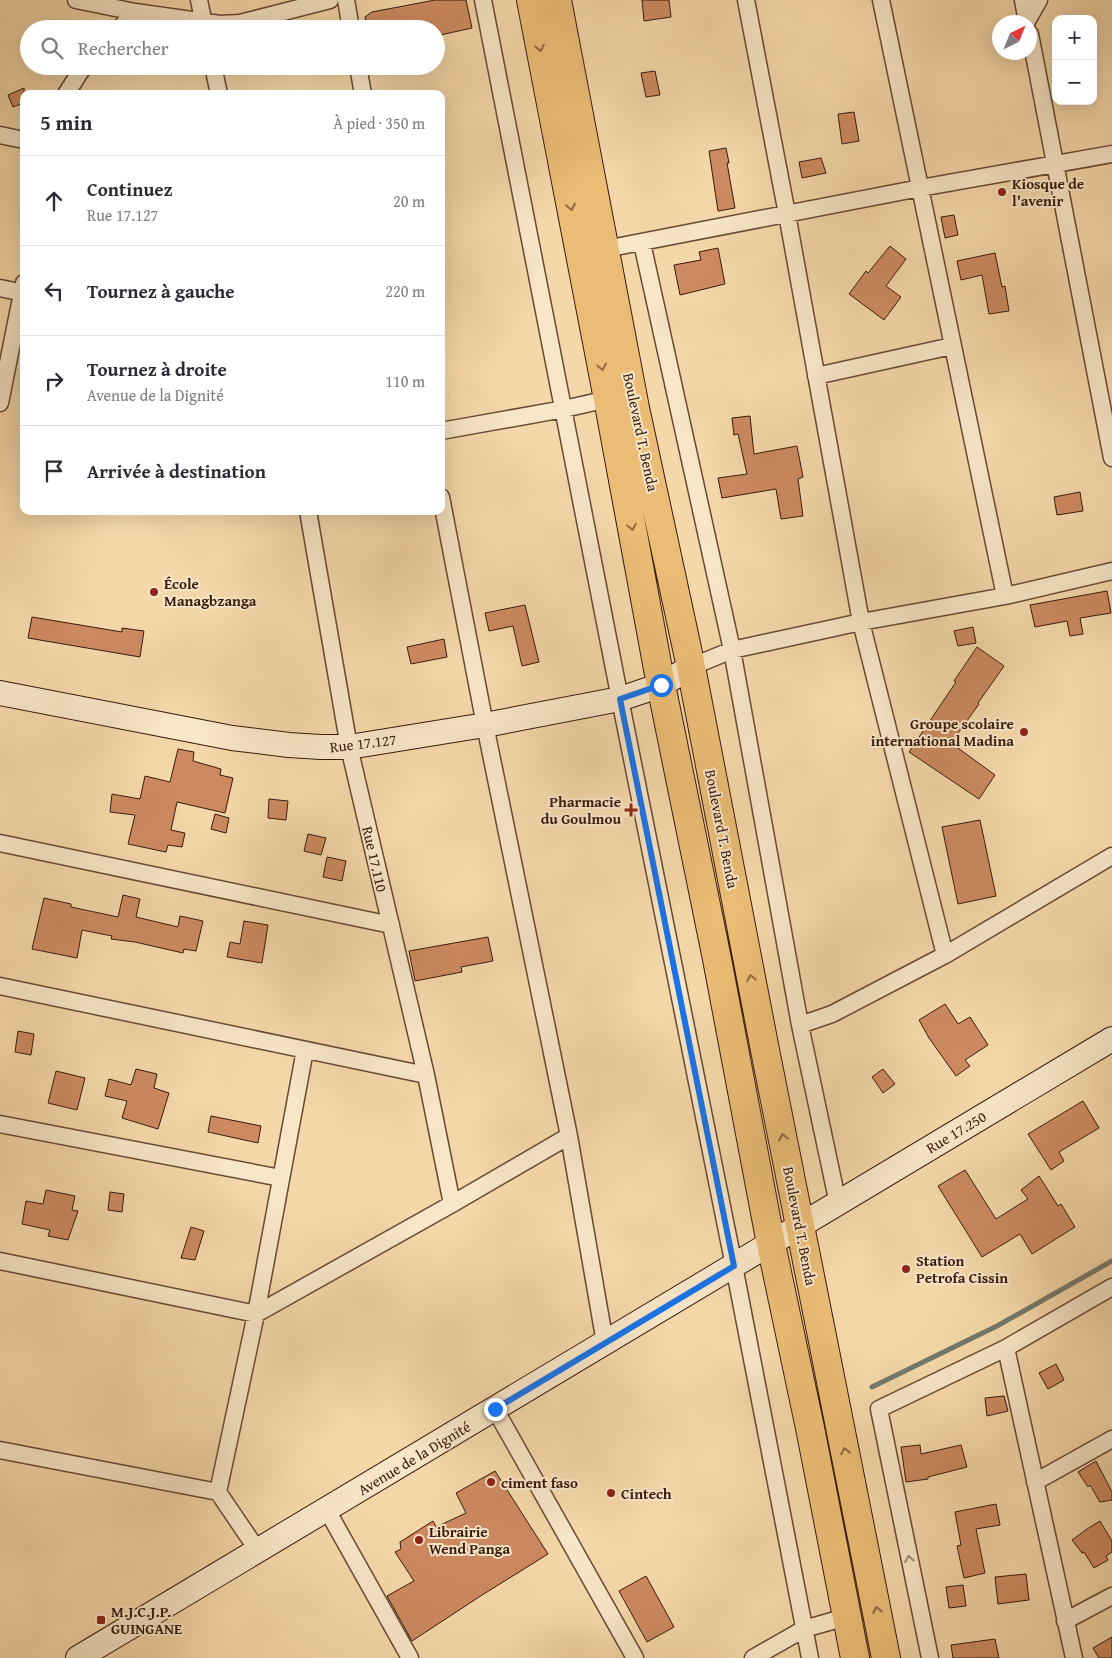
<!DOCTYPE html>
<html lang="fr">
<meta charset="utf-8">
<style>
body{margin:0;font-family:"Gentium Book Plus",serif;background:#f7f7f7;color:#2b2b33}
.controls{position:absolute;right:15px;top:15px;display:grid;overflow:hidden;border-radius:10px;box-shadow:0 5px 20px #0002}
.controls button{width:45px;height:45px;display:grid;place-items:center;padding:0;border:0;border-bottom:1px solid #e1e1e2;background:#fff;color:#2b2b33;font:25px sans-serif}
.compass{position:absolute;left:992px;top:15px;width:45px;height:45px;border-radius:50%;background:#fff;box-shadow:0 5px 20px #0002;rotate:43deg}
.stop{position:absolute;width:15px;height:15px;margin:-11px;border:4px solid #1a73e8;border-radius:50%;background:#fff}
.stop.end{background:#1a73e8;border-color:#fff;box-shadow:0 1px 5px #0008}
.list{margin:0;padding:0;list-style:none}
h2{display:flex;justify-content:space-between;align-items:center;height:65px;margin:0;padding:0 20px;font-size:21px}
h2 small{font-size:16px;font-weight:400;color:#7c7c81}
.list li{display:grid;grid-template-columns:32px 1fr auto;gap:15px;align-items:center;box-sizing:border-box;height:90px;padding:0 20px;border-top:1px solid #e1e1e2}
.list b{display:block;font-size:19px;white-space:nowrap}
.list p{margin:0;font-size:16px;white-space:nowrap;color:#7c7c81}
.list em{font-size:16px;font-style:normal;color:#7c7c81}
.icon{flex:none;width:28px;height:28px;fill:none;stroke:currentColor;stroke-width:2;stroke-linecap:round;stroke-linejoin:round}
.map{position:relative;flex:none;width:1112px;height:1658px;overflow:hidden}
.search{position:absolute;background:#fff;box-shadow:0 5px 20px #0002;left:20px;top:20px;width:425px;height:55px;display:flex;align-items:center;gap:12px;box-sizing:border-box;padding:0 18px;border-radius:28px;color:#7c7c81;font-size:19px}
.panel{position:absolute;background:#fff;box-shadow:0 5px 20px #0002;left:20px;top:90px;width:425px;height:425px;border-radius:10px}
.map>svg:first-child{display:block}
</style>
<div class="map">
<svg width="1112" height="1658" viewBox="0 0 1112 1658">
<rect width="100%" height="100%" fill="#f5d8aa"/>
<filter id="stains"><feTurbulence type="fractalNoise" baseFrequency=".004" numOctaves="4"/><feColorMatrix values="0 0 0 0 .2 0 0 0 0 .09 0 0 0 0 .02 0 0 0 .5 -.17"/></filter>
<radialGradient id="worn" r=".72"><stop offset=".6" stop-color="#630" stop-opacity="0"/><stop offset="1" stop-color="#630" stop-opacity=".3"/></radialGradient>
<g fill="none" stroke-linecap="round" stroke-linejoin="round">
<path stroke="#74796b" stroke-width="5" d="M 872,1387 L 997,1326 L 1112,1261"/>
</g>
<path fill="#cd8a60" stroke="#39190b" d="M 435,0 L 466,0 L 472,28 L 436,36 L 436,29 L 367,29 L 365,17 L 372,12 Z
M 642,0 L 669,0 L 671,17 L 644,21 Z
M 655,71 L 660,95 L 646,97 L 641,73 Z
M 24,88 L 24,103 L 13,107 L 8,95 Z
M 854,112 L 859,141 L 842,144 L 838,114 Z
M 726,148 L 729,163 L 727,163 L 735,208 L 718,211 L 709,151 Z
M 821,158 L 826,173 L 802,178 L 799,162 Z
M 954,215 L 958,235 L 945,238 L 941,217 Z
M 890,246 L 906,259 L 886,286 L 901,297 L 884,320 L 849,294 L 866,271 L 868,273 Z
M 718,248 L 725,284 L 680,295 L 674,265 L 701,260 L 699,252 Z
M 995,253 L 1002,287 L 1005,286 L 1009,311 L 989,314 L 982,275 L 961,280 L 957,261 Z
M 750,416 L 754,454 L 797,446 L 803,477 L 798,479 L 803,516 L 781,519 L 776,489 L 722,498 L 718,478 L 747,474 L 738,434 L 734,435 L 732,418 Z
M 1080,492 L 1083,511 L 1057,515 L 1054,497 Z
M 1107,591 L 1111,613 L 1080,618 L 1083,634 L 1070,636 L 1067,621 L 1035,627 L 1030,605 Z
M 525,605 L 539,662 L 522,666 L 513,626 L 489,631 L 485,613 Z
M 32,617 L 122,632 L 122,628 L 144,631 L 140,657 L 28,638 Z
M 973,627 L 976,643 L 958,646 L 954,631 Z
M 444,639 L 447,657 L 411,664 L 407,647 Z
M 977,647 L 1004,666 L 978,703 L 979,704 L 951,743 L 995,775 L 979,799 L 909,752 L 956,682 L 954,681 Z
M 178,749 L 194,752 L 193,761 L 221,769 L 220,775 L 233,778 L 225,813 L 177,802 L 171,830 L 185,833 L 182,847 L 168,845 L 166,852 L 128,844 L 135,815 L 110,812 L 112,794 L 140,799 L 145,776 L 170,782 Z
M 269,799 L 288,801 L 286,820 L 268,818 Z
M 215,814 L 229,818 L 226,833 L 211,829 Z
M 980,820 L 996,896 L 958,904 L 942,827 Z
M 308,834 L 326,838 L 321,855 L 304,851 Z
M 327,857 L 346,861 L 342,881 L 323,877 Z
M 123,895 L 140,899 L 136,917 L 178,927 L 180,916 L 203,921 L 196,951 L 184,949 L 183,953 L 135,942 L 111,939 L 112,936 L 82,930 L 77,958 L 32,949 L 44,898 L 71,904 L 71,907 L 118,917 Z
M 244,921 L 268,925 L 262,963 L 227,957 L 230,942 L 240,944 Z
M 488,937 L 493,961 L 461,967 L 462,972 L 415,981 L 409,951 Z
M 945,1004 L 958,1024 L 970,1017 L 988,1045 L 965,1060 L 970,1066 L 956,1076 L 929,1038 L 919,1020 Z
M 18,1031 L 34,1034 L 31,1055 L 15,1052 Z
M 136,1069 L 157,1074 L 154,1088 L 169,1093 L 158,1129 L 122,1118 L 127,1101 L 105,1096 L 109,1079 L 131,1085 Z
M 883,1069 L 895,1084 L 883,1093 L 872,1077 Z
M 56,1071 L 85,1078 L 77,1110 L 48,1103 Z
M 1083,1101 L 1099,1128 L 1059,1152 L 1064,1161 L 1051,1170 L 1028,1134 Z
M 211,1116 L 261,1126 L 258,1143 L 208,1132 Z
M 965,1170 L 996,1219 L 1028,1199 L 1021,1190 L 1039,1176 L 1058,1206 L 1061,1204 L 1075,1227 L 1032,1254 L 1020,1234 L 982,1257 L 938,1186 Z
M 46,1190 L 75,1196 L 72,1210 L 78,1211 L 68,1240 L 48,1236 L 50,1230 L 22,1224 L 26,1201 L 43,1204 Z
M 110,1192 L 124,1194 L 122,1212 L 108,1210 Z
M 191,1227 L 204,1231 L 195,1260 L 181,1258 Z
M 1056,1364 L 1064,1380 L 1048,1389 L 1039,1373 Z
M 1004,1396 L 1008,1411 L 987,1416 L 985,1398 Z
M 920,1445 L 921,1454 L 961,1445 L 967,1467 L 928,1477 L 928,1479 L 906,1482 L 901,1447 Z
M 1096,1461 L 1112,1492 L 1112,1500 L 1100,1502 L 1090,1485 L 1088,1487 L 1078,1472 Z
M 495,1471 L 548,1554 L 479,1597 L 412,1641 L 387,1596 L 414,1581 L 395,1552 L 401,1549 L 400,1542 L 433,1521 L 436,1527 L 466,1513 L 456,1493 Z
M 996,1504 L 1000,1525 L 976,1529 L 985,1573 L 964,1578 L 957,1546 L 961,1545 L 955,1512 Z
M 1100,1521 L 1112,1541 L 1112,1552 L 1106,1556 L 1108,1560 L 1094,1568 L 1084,1552 L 1082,1553 L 1072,1540 L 1087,1529 Z
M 1026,1574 L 1029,1600 L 998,1604 L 995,1577 Z
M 646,1576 L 674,1627 L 647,1642 L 619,1591 Z
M 963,1585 L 966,1606 L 949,1608 L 946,1587 Z
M 1112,1637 L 1112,1658 L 1099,1658 L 1093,1648 Z
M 995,1639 L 999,1658 L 953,1658 L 951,1645 Z"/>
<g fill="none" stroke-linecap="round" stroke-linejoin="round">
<g stroke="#684933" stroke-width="19">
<path id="street" d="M 76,0 L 135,12 L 220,24 L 240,23 L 330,0
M 199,0 L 205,29
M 346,0 L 351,29
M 483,0 L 620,699 L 734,1266 L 810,1658
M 746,0 L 787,214 L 861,622 L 945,955
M 881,0 L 1005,596
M 1023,0 L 1027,22
M 1027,21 L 1039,0
M 119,29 L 135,12
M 1030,34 L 1112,458
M 213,66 L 219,94
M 358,66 L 363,94
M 66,94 L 84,66
M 0,135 L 24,140
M 642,243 L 732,650 L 800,1025 L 838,1204
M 605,249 L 920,188 L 1112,154
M 0,288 L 24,293
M 816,376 L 952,346
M 0,403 L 24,283
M 441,431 L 564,409 L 608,399
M 441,497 L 485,725 L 569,1136 L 605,1343
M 308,511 L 349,747 L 426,1075 L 452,1204
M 691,667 L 732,650 L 861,622 L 1005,596 L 1112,571
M 0,843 L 391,925
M 0,986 L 426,1075
M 800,1025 L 832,1014 L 945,955 L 1112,856
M 0,1124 L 281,1178
M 0,1261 L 256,1314 L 452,1204 L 569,1136
M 1006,1348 L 1074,1658
M 495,1409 L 635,1658
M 0,1450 L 218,1492 L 258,1551
M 1035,1482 L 1112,1439
M 218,1492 L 256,1314 L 305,1050
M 327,1510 L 410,1658
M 1065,1621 L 1112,1596
M 753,1658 L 804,1629 L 846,1617
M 930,1658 L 879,1409 L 1006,1348 L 1112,1287"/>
</g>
<g stroke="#39190b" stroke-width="26">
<path id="secondary" d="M 0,693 L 232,738 L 289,745 L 321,747 L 349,747 L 485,725 L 620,699 L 661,685 L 691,667
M 78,1658 L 1112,1039"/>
</g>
<g stroke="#39190b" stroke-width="30">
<path id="highway" d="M 531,0 L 608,399 L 661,685 L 717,959 L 771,1244 L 810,1428 L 855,1658
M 557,0 L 635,408 L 691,667 L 765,1050 L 886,1658"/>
</g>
<use href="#street" stroke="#f8e6c8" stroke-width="16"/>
<use href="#secondary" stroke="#f8e6c8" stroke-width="24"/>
<use href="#highway" stroke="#eabc75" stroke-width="28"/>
</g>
<defs><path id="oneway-chevron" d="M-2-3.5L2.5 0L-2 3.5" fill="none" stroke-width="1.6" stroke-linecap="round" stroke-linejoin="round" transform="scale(1.25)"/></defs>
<g stroke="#926a40">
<use href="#oneway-chevron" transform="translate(540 48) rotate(79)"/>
<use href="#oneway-chevron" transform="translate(571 207) rotate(79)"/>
<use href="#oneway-chevron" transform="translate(602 367) rotate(79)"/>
<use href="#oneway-chevron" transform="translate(632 527) rotate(79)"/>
<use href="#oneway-chevron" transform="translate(751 978) rotate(-101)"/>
<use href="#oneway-chevron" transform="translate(783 1137) rotate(-101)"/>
<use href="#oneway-chevron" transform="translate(845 1451) rotate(-101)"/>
<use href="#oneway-chevron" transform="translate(877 1610) rotate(-101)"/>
</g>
<use stroke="#a28a73" href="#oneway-chevron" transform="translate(909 1559) rotate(-101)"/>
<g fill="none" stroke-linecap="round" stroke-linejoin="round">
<path stroke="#1a73e8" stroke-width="6" d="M 495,1409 L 734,1266 L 620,699 L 661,685"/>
</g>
<g fill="#8f2418" stroke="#f8e6c8" stroke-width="2">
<circle cx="1002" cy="192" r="5"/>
<circle cx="154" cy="592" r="5"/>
<circle cx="1024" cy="732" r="5"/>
<path d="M628.5 802.5h5v5h5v5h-5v5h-5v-5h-5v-5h5z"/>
<circle cx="906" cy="1269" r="5"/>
<circle cx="491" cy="1482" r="5"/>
<circle cx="611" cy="1493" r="5"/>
<circle cx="419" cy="1540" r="5"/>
<rect x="96" y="1615" width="10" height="10" rx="2.5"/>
</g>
<g text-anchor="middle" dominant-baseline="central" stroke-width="4" stroke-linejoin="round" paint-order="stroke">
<g font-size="15" font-weight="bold" fill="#39190b" stroke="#f8e6c8" text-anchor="start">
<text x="1012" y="183">Kiosque de<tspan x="1012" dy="17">l'avenir</tspan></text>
<text x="164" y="583">École<tspan x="164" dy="17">Managbzanga</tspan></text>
<text x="1014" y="723" text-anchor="end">Groupe scolaire<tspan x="1014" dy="17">international Madina</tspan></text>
<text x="621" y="801" text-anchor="end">Pharmacie<tspan x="621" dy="17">du Goulmou</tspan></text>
<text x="916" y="1260">Station<tspan x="916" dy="17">Petrofa Cissin</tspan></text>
<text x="501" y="1482">ciment faso</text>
<text x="621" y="1493">Cintech</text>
<text x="429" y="1531">Librairie<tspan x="429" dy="17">Wend Panga</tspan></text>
<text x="111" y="1611">M.J.C.J.P.<tspan x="111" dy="17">GUINGANE</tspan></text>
</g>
<g font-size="15" fill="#39190b" stroke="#f8e6c8">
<text transform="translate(641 432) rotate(78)">Boulevard T. Benda</text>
<text transform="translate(363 743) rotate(-7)">Rue 17.127</text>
<text transform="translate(722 829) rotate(79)">Boulevard T. Benda</text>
<text transform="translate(375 859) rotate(77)">Rue 17.110</text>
<text transform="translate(956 1132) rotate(-31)">Rue 17.250</text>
<text transform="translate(800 1226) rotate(79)">Boulevard T. Benda</text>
<text transform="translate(414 1458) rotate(-31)">Avenue de la Dignité</text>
</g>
</g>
<rect width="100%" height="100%" filter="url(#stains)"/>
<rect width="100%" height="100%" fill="url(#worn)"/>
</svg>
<div class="controls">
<button>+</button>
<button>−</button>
</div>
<svg class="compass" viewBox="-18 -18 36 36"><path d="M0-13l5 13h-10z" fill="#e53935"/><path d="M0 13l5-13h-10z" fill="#7c7c81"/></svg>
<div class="stop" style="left:661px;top:685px"></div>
<div class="stop end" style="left:495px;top:1409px"></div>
<div class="search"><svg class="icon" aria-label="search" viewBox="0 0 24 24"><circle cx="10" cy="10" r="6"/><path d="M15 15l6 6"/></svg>Rechercher</div>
<section class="panel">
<h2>5 min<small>À pied · 350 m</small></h2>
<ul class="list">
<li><svg class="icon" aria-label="ahead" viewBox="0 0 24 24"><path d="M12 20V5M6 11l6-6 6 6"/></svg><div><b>Continuez</b><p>Rue 17.127</p></div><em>20 m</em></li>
<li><svg class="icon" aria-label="left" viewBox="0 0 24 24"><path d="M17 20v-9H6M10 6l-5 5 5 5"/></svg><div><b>Tournez à gauche</b></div><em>220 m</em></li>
<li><svg class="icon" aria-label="right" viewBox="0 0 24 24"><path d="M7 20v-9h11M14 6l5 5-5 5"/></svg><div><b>Tournez à droite</b><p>Avenue de la Dignité</p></div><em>110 m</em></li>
<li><svg class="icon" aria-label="arrive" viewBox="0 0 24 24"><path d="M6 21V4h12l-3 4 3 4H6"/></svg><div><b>Arrivée à destination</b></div></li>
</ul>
</section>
</div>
